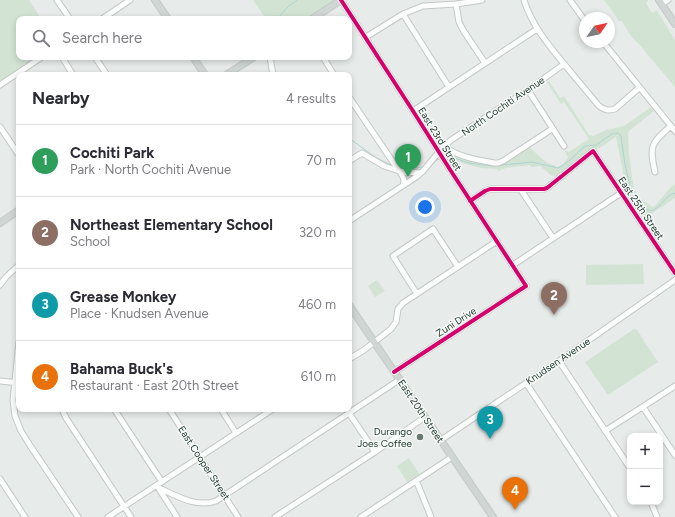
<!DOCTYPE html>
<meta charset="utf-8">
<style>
body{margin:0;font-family:Figtree,sans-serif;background:#f7f7f7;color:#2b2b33}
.controls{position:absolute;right:12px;bottom:12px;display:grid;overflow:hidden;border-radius:8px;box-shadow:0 2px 6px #0003}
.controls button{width:36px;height:36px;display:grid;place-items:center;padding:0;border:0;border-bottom:1px solid #e1e1e2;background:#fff;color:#2b2b33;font:20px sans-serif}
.compass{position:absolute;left:579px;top:12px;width:36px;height:36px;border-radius:50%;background:#fff;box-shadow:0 2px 6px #0003;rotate:56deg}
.you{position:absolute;left:425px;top:207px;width:14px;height:14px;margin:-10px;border:3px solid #fff;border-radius:50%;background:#1a73e8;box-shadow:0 0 0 6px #1a73e833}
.badge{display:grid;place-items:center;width:26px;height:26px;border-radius:50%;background:#6a7a72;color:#fff;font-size:13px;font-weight:700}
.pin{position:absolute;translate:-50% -33px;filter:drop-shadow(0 1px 2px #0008)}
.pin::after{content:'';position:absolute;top:21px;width:14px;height:12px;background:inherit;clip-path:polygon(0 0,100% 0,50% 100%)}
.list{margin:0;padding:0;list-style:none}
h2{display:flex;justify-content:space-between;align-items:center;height:52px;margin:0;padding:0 16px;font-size:17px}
h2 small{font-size:13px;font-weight:400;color:#7c7c81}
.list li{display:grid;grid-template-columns:26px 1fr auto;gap:12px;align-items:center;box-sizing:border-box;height:72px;padding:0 16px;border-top:1px solid #e1e1e2}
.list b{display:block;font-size:15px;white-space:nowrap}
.list p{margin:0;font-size:13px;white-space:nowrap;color:#7c7c81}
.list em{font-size:13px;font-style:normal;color:#7c7c81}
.icon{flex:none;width:22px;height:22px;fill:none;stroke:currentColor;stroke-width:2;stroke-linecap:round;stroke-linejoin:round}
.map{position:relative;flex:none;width:675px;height:517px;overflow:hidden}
.search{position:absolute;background:#fff;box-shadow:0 2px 6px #0003;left:16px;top:16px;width:336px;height:44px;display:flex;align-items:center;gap:10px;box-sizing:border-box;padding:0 14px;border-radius:8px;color:#7c7c81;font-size:15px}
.panel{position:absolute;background:#fff;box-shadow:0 2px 6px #0003;left:16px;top:72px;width:336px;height:340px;border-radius:8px}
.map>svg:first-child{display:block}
</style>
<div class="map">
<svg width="675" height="517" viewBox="0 0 675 517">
<rect width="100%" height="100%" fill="#e7ebe9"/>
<path fill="#d2e3d4" d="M 0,0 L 29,0 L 41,19 L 19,19 L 19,57 L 37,57 L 0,81 Z
M 253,0 L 336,0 L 307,19 L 266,19 Z
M 604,0 L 648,0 L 648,1 L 646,3 L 652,13 L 657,10 L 675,40 L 675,87 L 638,43 C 632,39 626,28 622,21 L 619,21 Z
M 549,81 L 560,98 L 564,96 L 589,135 L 593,136 L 606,130 L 624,126 L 651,107 L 654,111 L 629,131 L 628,134 L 629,156 L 634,190 L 641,199 L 651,206 L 654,207 L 670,188 L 675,184 L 675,198 L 643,219 L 616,182 L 624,177 L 616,137 C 608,142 601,149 590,151 L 557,177 L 551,175 L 540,166 L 531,167 L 530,165 L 506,168 L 498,171 L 497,169 L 481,168 L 462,163 L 450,157 L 447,157 L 446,153 L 457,155 L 466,159 L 493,165 L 529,147 L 546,162 L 557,167 L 563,164 L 568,157 L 564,150 L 569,152 L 589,139 L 564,102 L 561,104 L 547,82 Z
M 643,264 L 644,284 L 586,285 L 586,265 Z
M 377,280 L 385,291 L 375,297 L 368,286 Z
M 634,329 L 637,330 L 658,362 L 608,395 L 585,362 Z
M 409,458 L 420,475 L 408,483 L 397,466 Z"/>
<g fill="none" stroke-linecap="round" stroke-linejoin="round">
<path stroke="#acd5d3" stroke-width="1" d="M 277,19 L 289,6 L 297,0
M 349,138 L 375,157 L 391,165
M 444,157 L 450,156 L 468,163 L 492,166 L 532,162 L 558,168 L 562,166 L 570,160 L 585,146 L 596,145 L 612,134 L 618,133 L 621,136 L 625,165 L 629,181 L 629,191 L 631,197 L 646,209 L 651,211 C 661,208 665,195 675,193
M 433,162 L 441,158
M 398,166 L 418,168 L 425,166"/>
<g stroke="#c4c8c6" stroke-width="7">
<path id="minor" d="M 57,0 L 70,19
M 341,0 L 413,111 L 449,168 L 526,286 L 394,372
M 524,0 C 532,27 552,49 569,70 C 579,82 589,94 599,106 C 605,110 608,111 615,109 L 639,88
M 570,0 L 585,21
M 456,4 L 459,22 L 463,30 L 485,63
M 662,4 L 668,0
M 403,14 L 449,87
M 102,19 L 130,0
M 366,37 L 403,14 L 423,6 L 456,4 L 482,0
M 603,42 L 675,131
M 62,57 L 73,75
M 95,57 L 107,75
M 270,57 L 273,75
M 323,57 L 334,75
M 0,85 L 42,57
M 528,90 L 564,146
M 349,97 L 399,171 C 403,176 405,179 403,185
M 413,111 L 537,29
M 0,127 L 19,155
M 445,147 C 459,157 477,160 494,163 L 498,163 L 503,161 L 552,129
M 349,161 L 362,153 L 384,166 L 399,171 L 420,173
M 655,172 C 649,146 651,143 671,126
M 521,190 L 553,238
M 470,201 L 485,191 L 490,189 L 544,189 L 547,188 L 593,151 L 675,273
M 349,221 L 416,177 L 423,171 L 439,152 L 451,140 L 528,90 L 564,64
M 513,265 L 621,193
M 0,285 L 6,277 L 19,265
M 417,294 L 393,256 L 433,229 L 458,267
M 19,342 L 13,400 L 15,416 L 21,431 L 31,447 L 78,517
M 349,359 L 364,350 L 391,329 L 396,322 L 398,309 L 403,303 L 497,241
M 559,361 L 630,468
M 0,381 L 19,383
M 526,383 L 615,517
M 643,407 L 675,455
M 62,409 L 66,418 L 131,517
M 114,409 L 162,482
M 169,409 L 238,517
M 221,409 L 236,433
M 349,413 L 375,452
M 605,431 L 675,386
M 441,440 L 559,361 L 675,280
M 0,479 L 25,517
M 416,481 L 418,485 L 431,517
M 159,488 C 177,496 196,508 216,501 L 399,380
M 159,489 L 177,517
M 651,502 L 657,517
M 108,517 L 273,409
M 275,517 L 375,452 L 425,417
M 361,517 L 452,457"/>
</g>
<g stroke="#c3cac6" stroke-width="8">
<path id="major" d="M 155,0 L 168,19
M 659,0 L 675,24
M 312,19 L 341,0
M 193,57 L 205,75
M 226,75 L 254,57
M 0,223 L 19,210
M 349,305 L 493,517"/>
</g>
<use href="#minor" stroke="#fbfcfc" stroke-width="5"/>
<use href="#major" stroke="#cfd6d3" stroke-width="6"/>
<g stroke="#f5f9f7" stroke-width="6">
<path id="cycleway" d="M 341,0 L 413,111 L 449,168 L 526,286 L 394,372
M 470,201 L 485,191 L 490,189 L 544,189 L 547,188 L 593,151 L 675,273"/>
</g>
<use href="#cycleway" stroke="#d6006c" stroke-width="4"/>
</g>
<circle fill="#6a7a72" stroke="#f5f9f7" stroke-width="1.5" cx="420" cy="437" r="4"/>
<g text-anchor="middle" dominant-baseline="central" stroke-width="3" stroke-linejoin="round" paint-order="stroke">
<g font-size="10" fill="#263d32" stroke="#f5f9f7">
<text transform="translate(503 106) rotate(-34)">North Cochiti Avenue</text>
<text transform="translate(440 139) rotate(58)">East 23rd Street</text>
<text transform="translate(641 208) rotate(56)">East 25th Street</text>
<text transform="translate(456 322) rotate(-33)">Zuni Drive</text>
<text transform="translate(558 361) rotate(-34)">Knudsen Avenue</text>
<text transform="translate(421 411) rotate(56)">East 20th Street</text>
<text transform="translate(204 463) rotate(57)">East Cooper Street</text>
</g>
<g font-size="10" fill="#263d32" stroke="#f5f9f7" text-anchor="end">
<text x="412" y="431">Durango<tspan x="412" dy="12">Joes Coffee</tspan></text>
</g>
</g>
</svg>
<div class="controls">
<button>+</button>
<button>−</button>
</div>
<svg class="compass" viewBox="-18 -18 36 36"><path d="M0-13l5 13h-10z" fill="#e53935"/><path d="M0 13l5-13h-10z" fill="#7c7c81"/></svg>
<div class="you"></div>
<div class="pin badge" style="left:408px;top:177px;background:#2e9e5b">1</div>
<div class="pin badge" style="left:554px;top:315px;background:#8d6e63">2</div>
<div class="pin badge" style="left:490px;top:439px;background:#0f9aa8">3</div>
<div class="pin badge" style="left:515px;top:510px;background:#e8710a">4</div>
<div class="search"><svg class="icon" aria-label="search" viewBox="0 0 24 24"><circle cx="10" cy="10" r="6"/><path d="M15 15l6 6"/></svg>Search here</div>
<section class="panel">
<h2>Nearby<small>4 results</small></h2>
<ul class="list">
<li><span class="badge" style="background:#2e9e5b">1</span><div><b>Cochiti Park</b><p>Park · North Cochiti Avenue</p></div><em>70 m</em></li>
<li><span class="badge" style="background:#8d6e63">2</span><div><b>Northeast Elementary School</b><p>School</p></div><em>320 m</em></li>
<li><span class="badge" style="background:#0f9aa8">3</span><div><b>Grease Monkey</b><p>Place · Knudsen Avenue</p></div><em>460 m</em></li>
<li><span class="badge" style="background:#e8710a">4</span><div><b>Bahama Buck's</b><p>Restaurant · East 20th Street</p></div><em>610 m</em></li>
</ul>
</section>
</div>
